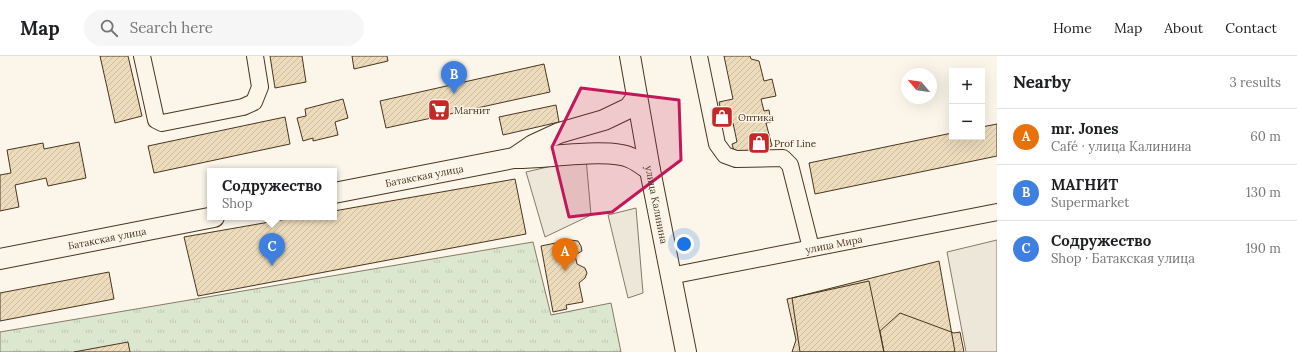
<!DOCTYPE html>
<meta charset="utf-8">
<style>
body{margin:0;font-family:Lora,serif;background:#f6f6f6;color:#202124}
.controls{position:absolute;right:12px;top:12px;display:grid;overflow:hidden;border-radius:0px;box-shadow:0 4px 16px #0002}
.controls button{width:36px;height:36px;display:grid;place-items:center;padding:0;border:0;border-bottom:1px solid #e0e0e0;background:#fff;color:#202124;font:20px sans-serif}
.compass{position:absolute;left:901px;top:12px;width:36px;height:36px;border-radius:50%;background:#fff;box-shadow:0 4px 16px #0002;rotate:299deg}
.you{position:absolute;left:684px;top:188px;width:14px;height:14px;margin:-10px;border:3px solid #fff;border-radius:50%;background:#1a73e8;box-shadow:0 0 0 6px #1a73e833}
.badge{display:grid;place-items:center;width:26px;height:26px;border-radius:50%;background:#111827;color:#fff;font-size:13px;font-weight:700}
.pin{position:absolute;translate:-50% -33px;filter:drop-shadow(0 1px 2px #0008)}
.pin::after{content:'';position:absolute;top:21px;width:14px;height:12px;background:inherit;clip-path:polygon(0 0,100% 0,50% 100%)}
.popup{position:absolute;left:207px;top:112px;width:130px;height:52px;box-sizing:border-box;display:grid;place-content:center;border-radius:0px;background:#fff;filter:drop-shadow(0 1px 3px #0005);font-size:13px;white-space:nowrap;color:#757577}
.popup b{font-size:15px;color:#202124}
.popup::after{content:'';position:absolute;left:50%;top:100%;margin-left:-8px;border:8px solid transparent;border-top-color:#fff}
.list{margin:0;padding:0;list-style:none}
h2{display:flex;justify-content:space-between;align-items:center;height:52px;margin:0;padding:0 16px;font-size:17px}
h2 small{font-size:13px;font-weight:400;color:#757577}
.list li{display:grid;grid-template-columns:26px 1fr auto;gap:12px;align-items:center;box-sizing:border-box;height:56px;padding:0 16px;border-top:1px solid #e0e0e0}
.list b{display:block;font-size:15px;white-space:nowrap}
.list p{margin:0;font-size:13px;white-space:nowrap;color:#757577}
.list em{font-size:13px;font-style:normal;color:#757577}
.icon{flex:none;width:22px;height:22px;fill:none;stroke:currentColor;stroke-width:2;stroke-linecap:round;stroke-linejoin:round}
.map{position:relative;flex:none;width:997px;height:296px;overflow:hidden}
header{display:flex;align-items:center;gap:24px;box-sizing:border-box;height:56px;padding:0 20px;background:#fff;border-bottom:1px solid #e0e0e0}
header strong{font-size:19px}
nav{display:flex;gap:22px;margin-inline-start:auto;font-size:14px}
.search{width:280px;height:36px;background:#f6f6f6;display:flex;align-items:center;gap:10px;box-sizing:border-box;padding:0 14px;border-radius:22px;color:#757577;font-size:15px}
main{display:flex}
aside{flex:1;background:#fff}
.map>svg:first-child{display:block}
</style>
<header>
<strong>Map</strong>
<div class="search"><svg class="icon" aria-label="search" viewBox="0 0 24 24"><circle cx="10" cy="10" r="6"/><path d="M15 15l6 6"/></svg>Search here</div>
<nav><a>Home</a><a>Map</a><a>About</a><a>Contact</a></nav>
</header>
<main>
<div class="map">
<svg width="997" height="296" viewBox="0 0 997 296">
<defs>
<pattern id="park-tufts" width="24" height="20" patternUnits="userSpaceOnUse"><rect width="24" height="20" fill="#dce7d0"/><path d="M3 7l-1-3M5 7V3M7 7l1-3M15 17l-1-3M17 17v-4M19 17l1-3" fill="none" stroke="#bec7b2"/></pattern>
<pattern id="building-hatch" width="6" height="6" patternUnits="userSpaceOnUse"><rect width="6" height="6" fill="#ecdcbc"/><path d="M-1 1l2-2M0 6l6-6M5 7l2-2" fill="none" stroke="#ccbda1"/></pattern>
</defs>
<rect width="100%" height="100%" fill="#fbf6e9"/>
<path fill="url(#park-tufts)" stroke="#887966" d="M 533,186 L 551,259 L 611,247 L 621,296 L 0,296 L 0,276 Z"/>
<path fill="#ede7d9" stroke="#887966" d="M 586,102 L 591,159 L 545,181 L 526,116 Z
M 636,152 L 643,237 L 628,242 L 608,159 Z
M 997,184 L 997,296 L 966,296 L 947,196 Z"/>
<path fill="url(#building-hatch)" stroke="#4a3520" d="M 100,0 L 128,0 L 142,60 L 115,67 Z
M 270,0 L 302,0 L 306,26 L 275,32 Z
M 352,0 L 387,0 L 388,5 L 354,13 Z
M 724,0 L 750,0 L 751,3 L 759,5 L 764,25 L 772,23 L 776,40 L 761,43 L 764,55 L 769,54 L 771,66 L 766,67 L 772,90 L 735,99 L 732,88 L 737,86 L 733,67 L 724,69 L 719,46 L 733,43 Z
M 544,8 L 550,36 L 386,72 L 380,45 Z
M 343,43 L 348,62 L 335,66 L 338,79 L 313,85 L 313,82 L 303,85 L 297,62 L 306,60 L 305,53 Z
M 556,49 L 559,66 L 503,79 L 499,61 Z
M 285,61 L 290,88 L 154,117 L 148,90 Z
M 997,68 L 997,100 L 815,138 L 809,107 L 952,77 L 952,81 L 982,81 L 982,71 Z
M 79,86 L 86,122 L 48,130 L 46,122 L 15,129 L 19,151 L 0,155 L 0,119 L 11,117 L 7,94 L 43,87 L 44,93 Z
M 515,123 L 526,178 L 198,240 L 184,181 L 298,161 L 334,161 L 334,155 Z
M 570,184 L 578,185 L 581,190 L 582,195 L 575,199 L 577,208 L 585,212 L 587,217 L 585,222 L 579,227 L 583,246 L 566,249 L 567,253 L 553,256 L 541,190 Z
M 939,205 L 955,296 L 800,296 L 792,242 Z
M 109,216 L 114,243 L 0,265 L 0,237 Z
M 869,225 L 884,296 L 792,296 L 796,284 L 787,243 Z
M 900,257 L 954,277 L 960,276 L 964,296 L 884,296 L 880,275 Z
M 128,286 L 130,296 L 74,296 Z"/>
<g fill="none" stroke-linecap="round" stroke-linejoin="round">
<g stroke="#4a3520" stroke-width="18">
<g id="minor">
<path d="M 142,0 L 156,64 L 162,67 L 243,51 L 254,46 L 260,31 L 255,0"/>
<path d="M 699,0 L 717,88 L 725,99 L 736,103 L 783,102 L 790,109 L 811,192"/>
<path id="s1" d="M 670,220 L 997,156"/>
</g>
</g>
<g stroke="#4a3520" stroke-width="22">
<g id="major">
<path id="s2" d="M 630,0 L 650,114 L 686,296"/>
<path d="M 514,102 L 533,89 L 559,77 L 604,64 L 629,52 L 637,41"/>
<path id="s3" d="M 334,137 L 514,102 C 542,103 609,91 631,102 C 638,105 644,110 650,114"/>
<path id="s4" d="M 0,203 L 214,161"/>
</g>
</g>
<use href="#minor" stroke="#fbf6e9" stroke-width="16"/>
<use href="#major" stroke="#fbf6e9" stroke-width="20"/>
</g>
<path fill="#c2185b" fill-opacity="0.2" stroke="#c2185b" stroke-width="3" stroke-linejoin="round" d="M 581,32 L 679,44 L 681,104 L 612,156 L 569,161 L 552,91 Z"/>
<defs>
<g id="supermarket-square" transform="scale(1.15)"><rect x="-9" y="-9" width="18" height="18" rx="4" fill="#c62828" stroke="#fbf6e9"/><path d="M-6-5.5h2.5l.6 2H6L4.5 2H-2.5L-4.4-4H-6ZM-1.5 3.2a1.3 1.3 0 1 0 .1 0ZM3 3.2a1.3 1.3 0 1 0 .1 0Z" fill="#fff"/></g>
<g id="shop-square" transform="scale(1.15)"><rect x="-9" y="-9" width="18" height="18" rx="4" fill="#c62828" stroke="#fbf6e9"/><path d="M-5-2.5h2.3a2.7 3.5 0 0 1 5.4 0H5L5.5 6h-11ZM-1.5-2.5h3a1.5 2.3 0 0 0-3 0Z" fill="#fff"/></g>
</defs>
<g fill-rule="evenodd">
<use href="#supermarket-square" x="439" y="54"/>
<use href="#shop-square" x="722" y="61"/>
<use href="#shop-square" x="759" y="87"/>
</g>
<g text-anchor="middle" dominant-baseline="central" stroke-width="3" stroke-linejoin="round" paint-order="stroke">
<g font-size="10" fill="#4a3520" stroke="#fbf6e9" text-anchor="start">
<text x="454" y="54">Магнит</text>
<text x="738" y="61">Оптика</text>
<text x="774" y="87">Prof Line</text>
</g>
<g font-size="10" fill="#4a3520" stroke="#fbf6e9">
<text stroke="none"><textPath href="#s3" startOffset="92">Батакская улица</textPath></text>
<text stroke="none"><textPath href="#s2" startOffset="151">улица Калинина</textPath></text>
<text stroke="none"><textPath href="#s4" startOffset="109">Батакская улица</textPath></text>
<text stroke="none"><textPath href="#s1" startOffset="167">улица Мира</textPath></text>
</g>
</g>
</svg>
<div class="controls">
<button>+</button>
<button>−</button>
</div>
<svg class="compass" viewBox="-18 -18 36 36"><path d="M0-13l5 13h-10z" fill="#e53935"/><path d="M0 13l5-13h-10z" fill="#757577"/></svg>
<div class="you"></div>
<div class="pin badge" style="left:565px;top:215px;background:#e8710a">A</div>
<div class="pin badge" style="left:454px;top:38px;background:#3f7fe0">B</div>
<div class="pin badge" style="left:272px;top:210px;background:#3f7fe0">C</div>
<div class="popup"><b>Содружество</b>Shop</div>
</div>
<aside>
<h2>Nearby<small>3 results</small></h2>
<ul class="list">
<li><span class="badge" style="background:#e8710a">A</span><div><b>mr. Jones</b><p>Café · улица Калинина</p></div><em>60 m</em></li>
<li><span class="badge" style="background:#3f7fe0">B</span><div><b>МАГНИТ</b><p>Supermarket</p></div><em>130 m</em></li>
<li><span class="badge" style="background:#3f7fe0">C</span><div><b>Содружество</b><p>Shop · Батакская улица</p></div><em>190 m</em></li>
</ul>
</aside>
</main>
